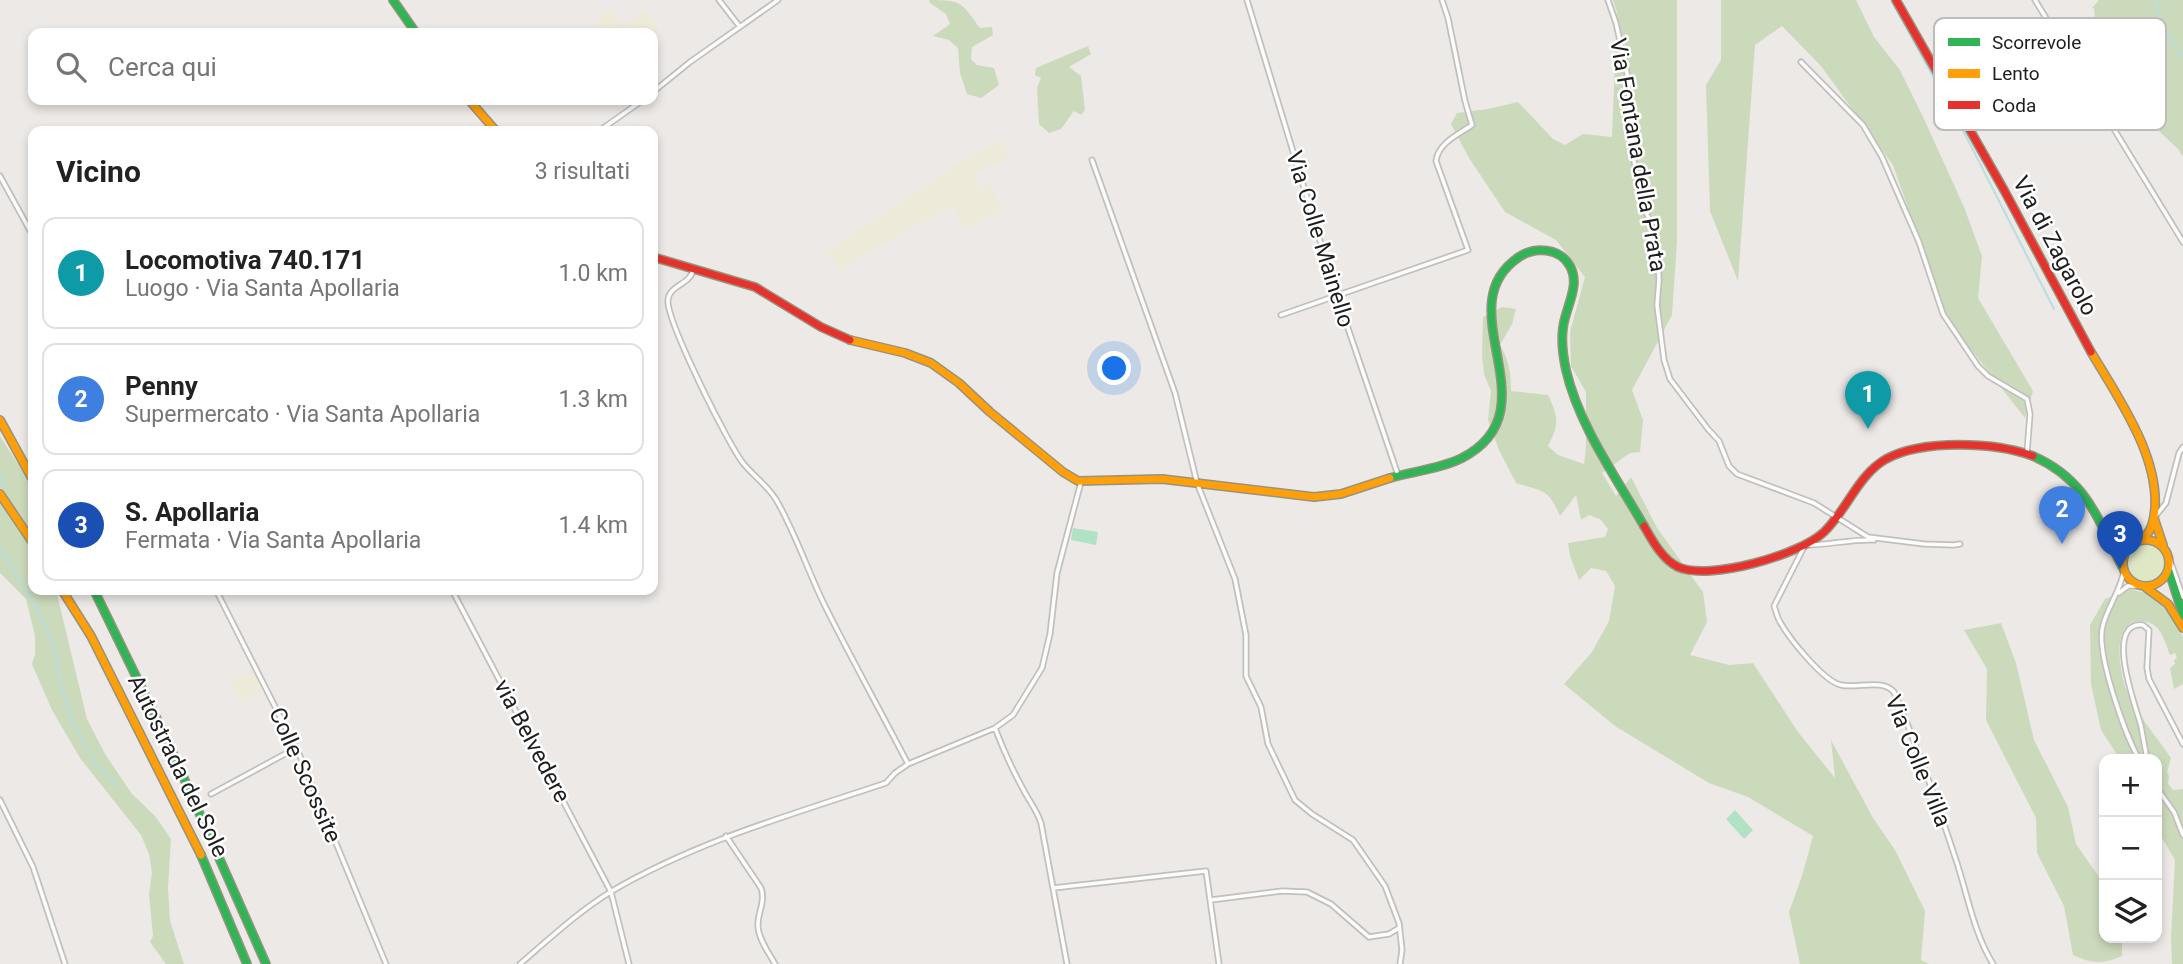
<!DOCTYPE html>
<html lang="it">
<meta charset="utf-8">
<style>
body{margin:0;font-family:Roboto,sans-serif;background:#f6f6f6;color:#222}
.controls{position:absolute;right:21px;bottom:21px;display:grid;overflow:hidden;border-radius:14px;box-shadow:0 4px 10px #0003}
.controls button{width:63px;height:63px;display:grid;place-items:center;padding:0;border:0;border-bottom:2px solid #e0e0e0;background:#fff;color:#222;font:35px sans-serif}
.you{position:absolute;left:1115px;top:369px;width:24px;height:24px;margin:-18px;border:5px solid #fff;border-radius:50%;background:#1a73e8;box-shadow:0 0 0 10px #1a73e833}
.badge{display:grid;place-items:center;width:46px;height:46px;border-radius:50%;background:#666564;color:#fff;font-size:23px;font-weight:700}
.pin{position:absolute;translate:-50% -58px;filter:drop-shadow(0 2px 4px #0008)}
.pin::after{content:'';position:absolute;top:37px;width:24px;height:21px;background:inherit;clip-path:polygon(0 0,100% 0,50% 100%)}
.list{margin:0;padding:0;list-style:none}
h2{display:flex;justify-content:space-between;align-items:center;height:91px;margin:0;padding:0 28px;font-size:30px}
h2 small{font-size:23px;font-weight:400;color:#767676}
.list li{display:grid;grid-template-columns:46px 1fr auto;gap:21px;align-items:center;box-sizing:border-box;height:112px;margin:0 14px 14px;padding:0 14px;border:2px solid #e0e0e0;border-radius:14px}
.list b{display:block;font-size:26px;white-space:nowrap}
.list p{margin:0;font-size:23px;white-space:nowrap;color:#767676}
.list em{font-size:23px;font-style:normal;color:#767676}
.icon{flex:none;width:38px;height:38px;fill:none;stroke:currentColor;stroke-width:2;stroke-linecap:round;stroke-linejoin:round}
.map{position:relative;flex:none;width:2183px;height:964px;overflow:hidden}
.search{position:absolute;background:#fff;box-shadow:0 4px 10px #0003;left:28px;top:28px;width:630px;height:77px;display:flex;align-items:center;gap:18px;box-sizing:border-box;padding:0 24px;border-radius:14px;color:#767676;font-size:26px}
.panel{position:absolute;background:#fff;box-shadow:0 4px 10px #0003;left:28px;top:126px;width:630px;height:469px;border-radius:14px}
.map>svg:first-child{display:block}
</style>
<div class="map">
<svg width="2183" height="964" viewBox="0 0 2183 964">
<rect width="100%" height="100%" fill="#ece9e7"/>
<path fill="#edeada" d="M 610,10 L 623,26 L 646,10 L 659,29 L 653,33 L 606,33 L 595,19 Z
M 1002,140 L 1009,158 L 975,173 L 981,189 L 991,184 L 1002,210 L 965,229 L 953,206 L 866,253 L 841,271 L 825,252 L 973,154 Z
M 254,670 L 263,689 L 240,703 L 230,681 Z"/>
<path fill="#dfe8c5" d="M2129 563a19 19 0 1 1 38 0a19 19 0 1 1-38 0Z"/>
<path fill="#ccdabc" d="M 929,0 C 962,0 961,2 980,28 L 992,27 L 993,35 L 972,47 L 971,59 L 977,65 L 994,68 L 999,85 L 981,98 L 967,94 L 960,73 L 958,48 L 949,40 L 933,36 L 950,24 L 946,14 L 930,3 Z
M 1613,0 L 1677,0 L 1677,242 L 1672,315 L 1632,390 L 1643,420 L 1640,452 L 1630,453 L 1602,473 L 1616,496 L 1631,477 L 1657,528 L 1703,592 L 1707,622 L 1690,655 L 1729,665 L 1753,663 L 1798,732 L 1835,778 L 1831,740 L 1873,818 L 1895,850 L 1925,911 L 1921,960 L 1929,964 L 1800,964 L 1789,912 L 1802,876 L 1813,836 L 1748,797 L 1709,783 L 1615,726 L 1564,684 L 1592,652 L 1609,621 L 1615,586 L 1606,571 L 1591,568 L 1579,580 L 1570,556 L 1568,543 L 1605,537 L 1608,529 L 1600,519 L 1589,515 L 1581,520 L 1576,495 L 1560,516 C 1548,488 1544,492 1516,483 L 1499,450 L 1488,420 L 1491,391 L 1484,374 L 1482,356 L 1483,317 L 1502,307 L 1516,309 L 1512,324 L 1500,345 C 1509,360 1511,373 1511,391 L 1548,395 C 1559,418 1559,424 1548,446 L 1558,455 L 1584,464 L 1586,447 L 1586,392 L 1571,366 L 1570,332 L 1585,277 L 1556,240 L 1505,212 L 1469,158 L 1451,124 L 1457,113 L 1488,109 L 1518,102 L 1553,139 L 1565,145 L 1583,134 L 1612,137 L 1617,12 Z
M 1721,0 L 1856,0 L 1874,37 L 1900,70 L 1924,119 L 1964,207 L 1982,256 L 1978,298 L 2033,391 L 2025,418 L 1947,319 L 1893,165 L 1821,66 L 1782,26 L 1755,45 L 1738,281 L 1710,211 L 1706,85 L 1721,60 Z
M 2099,0 L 2183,0 L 2183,157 L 2178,149 L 2160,132 L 2151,117 L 2144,97 L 2124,74 L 2096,30 L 2094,8 L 2092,8 Z
M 1088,46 L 1091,54 L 1069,67 L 1081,76 L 1085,110 L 1081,115 L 1074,111 L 1061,129 L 1049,133 L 1039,124 L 1037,88 L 1041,78 L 1035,75 L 1036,68 Z
M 0,436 L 26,476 L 33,496 L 33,590 L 56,590 L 87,719 L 105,754 L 132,794 L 155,816 L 171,839 L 168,888 L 170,921 L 184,964 L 166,964 L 150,942 L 153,936 L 149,894 L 152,873 L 149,854 L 141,835 L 80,758 L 52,710 L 32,664 L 35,654 L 35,636 L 26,599 L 0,573 Z
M 2130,589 L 2149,594 L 2166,607 L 2177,623 L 2183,637 L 2183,684 L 2174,689 L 2170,668 L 2175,664 L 2174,660 L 2177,658 L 2175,653 L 2170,655 C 2167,647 2164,637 2159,630 C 2156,625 2148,621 2141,621 C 2113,621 2119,661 2123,679 C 2128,704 2157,737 2171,758 L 2167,772 L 2169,776 L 2168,784 L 2173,790 L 2183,789 L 2183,964 L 2172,964 L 2171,937 L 2175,860 L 2157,829 L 2157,759 L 2120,759 L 2101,730 L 2091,684 L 2090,625 L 2105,599 Z
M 2001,623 L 2016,663 L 2034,740 L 2068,807 L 2076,844 L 2104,884 L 2104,938 L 2122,938 L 2122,956 C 2104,964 2092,964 2073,955 L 2064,906 L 2037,853 L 2036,818 L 1986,720 L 1987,669 L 1964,630 Z"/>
<path fill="#b2e2c5" d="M 1073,528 L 1098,532 L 1096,545 L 1071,540 Z
M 1735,810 L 1753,830 L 1744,839 L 1726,819 Z"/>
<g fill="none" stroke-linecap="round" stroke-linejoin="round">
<path stroke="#badedf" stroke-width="2" d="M 1891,0 L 1968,140 L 2054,309
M 2155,0 L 2164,28 L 2183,56
M 0,475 L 6,487
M 0,548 L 36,606 L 54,646 L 61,685 L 73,722 L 93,761 L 117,786"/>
<g stroke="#c2c0bf" stroke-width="7">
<path id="street" d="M 719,0 L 740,27
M 1247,0 L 1335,290 L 1398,475
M 1608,0 L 1616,23 L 1628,78 L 1632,147 L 1639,194 L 1657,240 L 1659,280 L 1657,305 L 1664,360 L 1670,379 L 1708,429 L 1719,441 L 1729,466 L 1737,474 L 1814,503 L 1868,537 L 1924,544 L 1954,545 L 1960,544
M 2035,0 L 2183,242
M 1801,62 L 1863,125 L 1882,157 L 1919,242 L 1943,314 L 1978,366 L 1988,376 L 2027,399 L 2030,414 L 2027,452
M 653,92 L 690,62 L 778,0
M 599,131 L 643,100
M 1092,160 L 1175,393 L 1197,483 L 1235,579 L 1246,635 L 1246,676 L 1261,707 L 1268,744 L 1295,800 L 1312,814 L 1353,840 L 1385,886 L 1399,923 L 1402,950 L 1400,964
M 0,176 L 33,236
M 693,269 C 692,284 669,285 668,300 C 666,320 728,444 743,463 C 754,477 770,487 778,503 C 796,535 808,571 824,604 C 851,658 880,710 908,764
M 1281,315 L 1468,250 L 1436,161 C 1438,143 1459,134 1472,125 L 1465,101 L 1448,18 L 1442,0
M 2154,518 L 2166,503 L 2179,453 L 2183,447
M 1874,540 C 1851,539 1829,545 1805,545 L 1774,606 C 1776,611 1777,617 1780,622 C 1789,638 1823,681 1841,685 C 1857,689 1882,678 1894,692 C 1918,748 1938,805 1957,863 C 1968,897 1974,933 1993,964
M 2169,557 L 2183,597
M 2124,570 C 2121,590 2108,606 2103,625 C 2095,651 2125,735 2139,759
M 216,590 L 300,756 L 386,964
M 452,590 L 611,892 L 629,964
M 2119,593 L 2128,586 L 2142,586
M 995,728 C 1003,749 1012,769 1023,789 C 1029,801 1037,810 1041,823 L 1067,964
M 2147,759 C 2145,748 2143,737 2141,726 C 2136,707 2103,621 2143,625 L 2149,630 L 2147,668 L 2149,679 L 2183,744
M 2157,788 L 2174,812 L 2183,835
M 211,794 L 296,748
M 0,800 L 33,867 L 65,964
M 726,836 L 761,888 C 766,902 757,913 758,927 C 759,940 769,953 775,964
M 1053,888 L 1206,871 L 1219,964
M 1211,900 L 1282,891 L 1307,892 L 1331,904 L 1369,937 L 1389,934 L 1399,928
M 520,964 C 549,939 579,911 612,891 C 697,841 793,814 886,783 L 895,773 L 908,764 L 995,728 L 1013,715 L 1042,668 L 1050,634 L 1057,573 L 1081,482"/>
</g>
<g stroke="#96937e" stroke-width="10">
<path id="fast" d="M 393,0 L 416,33
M 2033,456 C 2088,480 2098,521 2124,570
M 1390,478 C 1414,471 1440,469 1462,458 C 1556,409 1444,307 1519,257 C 1535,246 1560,248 1570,266 C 1581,286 1565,308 1563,328 C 1561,342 1563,356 1566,370 C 1579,426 1616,477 1644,526
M 2169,571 L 2183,615
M 94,590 L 167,740 L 266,964
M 201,855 L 247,964"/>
</g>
<g stroke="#96937e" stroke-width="10">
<path id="slow" d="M 469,100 L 496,131
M 850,340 L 905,353 L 931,363 L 959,383 L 990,412 L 1063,472 L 1078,481 L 1162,479 L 1314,497 L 1341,494 L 1390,478
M 2091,352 C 2118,397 2166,465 2153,521 C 2151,530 2146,538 2137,542 C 2126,546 2116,542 2107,535
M 0,420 L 33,480
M 0,494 L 33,543
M 2154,518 L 2163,545
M2123 563a23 23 0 1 1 46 0a23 23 0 1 1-46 0Z
M 2145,587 L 2168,604 L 2183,628
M 62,590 L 91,636 L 201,855"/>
</g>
<g stroke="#96937e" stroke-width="10">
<path id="jam" d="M 1896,0 L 2004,190 L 2091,352
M 653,257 L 755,287 L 821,327 L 850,340
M 1644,526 C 1652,540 1662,559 1678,567 C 1709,581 1800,555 1824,532 C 1847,510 1858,475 1886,459 C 1923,439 1995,442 2033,456"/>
</g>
<use href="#street" stroke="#fcfcfb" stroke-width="3.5"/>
<use href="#fast" stroke="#30b455" stroke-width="7"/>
<use href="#slow" stroke="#ff9f0a" stroke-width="7"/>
<use href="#jam" stroke="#e5322d" stroke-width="7"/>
</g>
<g text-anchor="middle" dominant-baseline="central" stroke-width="5" stroke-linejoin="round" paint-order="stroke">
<g font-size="23" fill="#1e1e1e" stroke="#fff">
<text transform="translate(1638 155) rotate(80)">Via Fontana della Prata</text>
<text transform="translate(1320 239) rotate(73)">Via Colle Mainello</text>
<text transform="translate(2055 246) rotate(62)">Via di Zagarolo</text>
<text transform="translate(532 741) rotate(62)">via Belvedere</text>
<text transform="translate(1918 761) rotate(68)">Via Colle Villa</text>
<text transform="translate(178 766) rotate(64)">Autostrada del Sole</text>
<text transform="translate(305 775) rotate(66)">Colle Scossite</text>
</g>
</g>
<rect x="1934" y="18" width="232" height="112" rx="10" fill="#fff" stroke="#bcbcbc" stroke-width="2"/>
<rect x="1948" y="38" width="32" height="8" fill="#30b455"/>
<rect x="1948" y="69" width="32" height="9" fill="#ff9f0a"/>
<rect x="1948" y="101" width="32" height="8" fill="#e5322d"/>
<g font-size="19" fill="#1e1e1e">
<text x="1992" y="49">Scorrevole</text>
<text x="1992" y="80">Lento</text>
<text x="1992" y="112">Coda</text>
</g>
</svg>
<div class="controls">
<button>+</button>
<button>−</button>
<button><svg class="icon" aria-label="layers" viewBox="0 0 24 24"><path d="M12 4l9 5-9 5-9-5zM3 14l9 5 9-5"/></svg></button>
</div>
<div class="you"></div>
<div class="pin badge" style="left:1868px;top:429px;background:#0f9aa8">1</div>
<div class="pin badge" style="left:2062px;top:544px;background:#3f7fe0">2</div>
<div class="pin badge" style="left:2120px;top:569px;background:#1a4fb4">3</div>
<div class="search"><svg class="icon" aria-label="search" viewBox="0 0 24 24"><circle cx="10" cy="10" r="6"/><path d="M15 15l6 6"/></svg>Cerca qui</div>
<section class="panel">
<h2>Vicino<small>3 risultati</small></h2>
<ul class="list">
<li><span class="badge" style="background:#0f9aa8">1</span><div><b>Locomotiva 740.171</b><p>Luogo · Via Santa Apollaria</p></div><em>1.0 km</em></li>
<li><span class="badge" style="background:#3f7fe0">2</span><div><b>Penny</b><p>Supermercato · Via Santa Apollaria</p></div><em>1.3 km</em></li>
<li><span class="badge" style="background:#1a4fb4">3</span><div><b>S. Apollaria</b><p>Fermata · Via Santa Apollaria</p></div><em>1.4 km</em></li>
</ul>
</section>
</div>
